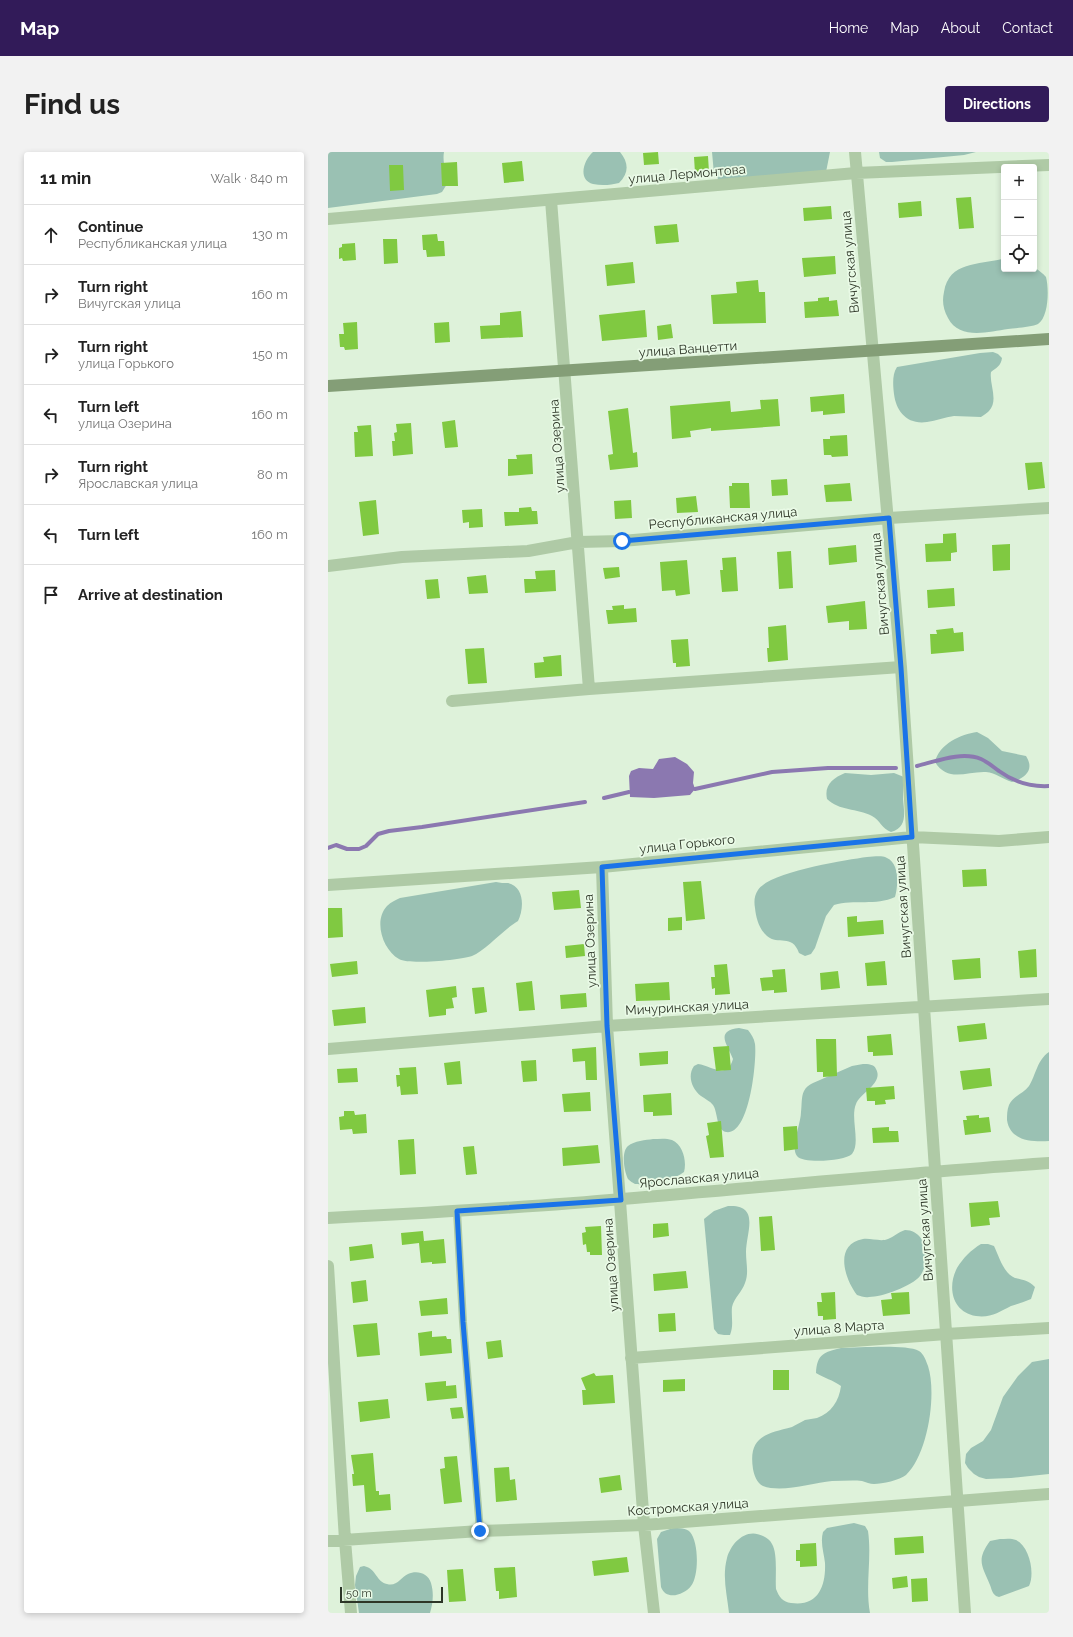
<!DOCTYPE html>
<meta charset="utf-8">
<style>
body{margin:0;font-family:Raleway,sans-serif;background:#f2f2f2;color:#222}
.controls{position:absolute;right:12px;top:12px;display:grid;overflow:hidden;border-radius:4px;box-shadow:0 2px 6px #0003}
.controls button{width:36px;height:36px;display:grid;place-items:center;padding:0;border:0;border-bottom:1px solid #e0e0e0;background:#fff;color:#222;font:20px sans-serif}
.scale{position:absolute;left:12px;bottom:10px;width:103px;box-sizing:border-box;padding-left:4px;border:2px solid #2d3627;border-top:0;font-size:11px;line-height:14px;white-space:nowrap;color:#2d3627;-webkit-text-stroke:3px #e9fae6;paint-order:stroke}
.stop{position:absolute;width:12px;height:12px;margin:-9px;border:3px solid #1a73e8;border-radius:50%;background:#fff}
.stop.end{background:#1a73e8;border-color:#fff;box-shadow:0 1px 4px #0008}
.list{margin:0;padding:0;list-style:none}
h2{display:flex;justify-content:space-between;align-items:center;height:52px;margin:0;padding:0 16px;font-size:17px}
h2 small{font-size:13px;font-weight:400;color:#767676}
.list li{display:grid;grid-template-columns:26px 1fr auto;gap:12px;align-items:center;box-sizing:border-box;height:60px;padding:0 16px;border-top:1px solid #e0e0e0}
.list b{display:block;font-size:15px;white-space:nowrap}
.list p{margin:0;font-size:13px;white-space:nowrap;color:#767676}
.list em{font-size:13px;font-style:normal;color:#767676}
.icon{flex:none;width:22px;height:22px;fill:none;stroke:currentColor;stroke-width:2;stroke-linecap:round;stroke-linejoin:round}
.map{position:relative;flex:none;width:721px;height:1461px;overflow:hidden;border-radius:4px}
header{display:flex;align-items:center;gap:24px;box-sizing:border-box;height:56px;padding:0 20px;background:#321b59;color:#fff}
header strong{font-size:19px}
nav{display:flex;gap:22px;margin-inline-start:auto;font-size:14px}
.intro{display:flex;align-items:center;justify-content:space-between;box-sizing:border-box;height:96px;padding:0 24px}
h1{margin:0;font-size:28px}
.button{padding:10px 18px;border-radius:4px;background:#321b59;color:#fff;font-size:14px;font-weight:700}
main{display:flex;gap:24px;padding:0 24px}
aside{flex:1;background:#fff;border-radius:4px;box-shadow:0 2px 6px #0003}
.map>svg:first-child{display:block}
</style>
<header>
<strong>Map</strong>
<nav><a>Home</a><a>Map</a><a>About</a><a>Contact</a></nav>
</header>
<div class="intro"><h1>Find us</h1><a class="button">Directions</a></div>
<main>
<aside>
<h2>11 min<small>Walk · 840 m</small></h2>
<ul class="list">
<li><svg class="icon" aria-label="ahead" viewBox="0 0 24 24"><path d="M12 20V5M6 11l6-6 6 6"/></svg><div><b>Continue</b><p>Республиканская улица</p></div><em>130 m</em></li>
<li><svg class="icon" aria-label="right" viewBox="0 0 24 24"><path d="M7 20v-9h11M14 6l5 5-5 5"/></svg><div><b>Turn right</b><p>Вичугская улица</p></div><em>160 m</em></li>
<li><svg class="icon" aria-label="right" viewBox="0 0 24 24"><path d="M7 20v-9h11M14 6l5 5-5 5"/></svg><div><b>Turn right</b><p>улица Горького</p></div><em>150 m</em></li>
<li><svg class="icon" aria-label="left" viewBox="0 0 24 24"><path d="M17 20v-9H6M10 6l-5 5 5 5"/></svg><div><b>Turn left</b><p>улица Озерина</p></div><em>160 m</em></li>
<li><svg class="icon" aria-label="right" viewBox="0 0 24 24"><path d="M7 20v-9h11M14 6l5 5-5 5"/></svg><div><b>Turn right</b><p>Ярославская улица</p></div><em>80 m</em></li>
<li><svg class="icon" aria-label="left" viewBox="0 0 24 24"><path d="M17 20v-9H6M10 6l-5 5 5 5"/></svg><div><b>Turn left</b></div><em>160 m</em></li>
<li><svg class="icon" aria-label="arrive" viewBox="0 0 24 24"><path d="M6 21V4h12l-3 4 3 4H6"/></svg><div><b>Arrive at destination</b></div></li>
</ul>
</aside>
<div class="map">
<svg width="721" height="1461" viewBox="0 0 721 1461">
<rect width="100%" height="100%" fill="#def2da"/>
<path fill="#9ac1b3" d="M 0,0 L 116,0 C 114,11 119,21 119,32 L 114,40 L 109,42 L 0,56 Z
M 265,0 L 292,0 C 301,11 301,21 291,31 C 283,33 274,34 265,32 C 249,27 256,8 265,0 Z
M 384,0 L 502,0 L 498,20 L 391,28 L 386,22 Z
M 551,0 L 648,0 L 636,3 L 564,10 L 558,10 L 552,6 Z
M 674,107 L 676,107 L 676,117 L 706,117 L 706,115 C 710,118 715,121 718,125 C 721,136 721,165 710,172 C 704,175 688,176 680,177 C 660,180 631,188 620,166 C 615,157 614,149 616,140 C 621,109 651,113 674,107 Z
M 665,200 L 670,202 L 674,206 C 673,214 668,216 663,220 C 661,232 671,248 661,259 C 659,261 656,263 653,265 C 644,265 635,264 626,264 C 617,265 608,269 599,270 C 579,273 568,259 566,242 C 565,234 564,222 569,215 L 652,201 Z
M 649,580 L 660,586 L 674,599 L 698,604 C 707,618 697,626 684,630 C 674,627 668,621 658,620 C 639,619 620,631 607,610 C 611,592 633,582 649,580 Z
M 517,621 L 543,623 L 566,621 L 576,625 C 575,632 575,639 575,647 C 576,660 580,675 563,680 C 554,677 552,668 544,664 C 529,656 511,659 499,647 C 496,633 505,626 517,621 Z
M 539,705 C 546,705 553,703 559,706 C 572,712 570,734 567,745 C 548,754 526,747 506,753 L 498,764 L 487,796 L 483,802 L 477,804 L 471,801 C 464,781 450,794 439,784 C 431,777 428,766 427,756 C 426,750 426,744 430,738 C 441,720 517,708 539,705 Z
M 168,730 C 172,731 176,731 180,731 C 197,735 196,757 190,769 C 176,777 157,799 144,804 C 132,808 81,813 71,807 C 55,798 45,769 59,754 C 63,750 68,748 72,746 Z
M 411,876 L 420,878 C 423,882 426,886 427,892 C 429,907 422,984 398,980 C 388,978 390,960 385,953 C 382,949 377,947 373,944 C 364,937 359,924 366,914 L 370,912 C 384,914 399,928 405,907 C 400,893 386,879 411,876 Z
M 721,900 L 721,989 C 704,990 682,989 679,968 C 679,963 679,958 681,953 C 685,944 695,942 701,934 C 708,923 709,908 721,900 Z
M 535,912 C 540,912 546,912 548,917 C 556,931 532,941 528,952 C 522,966 533,991 524,1002 C 517,1009 475,1012 469,1004 C 462,995 473,972 473,960 C 474,953 473,945 476,939 C 478,935 481,933 485,931 L 524,914 Z
M 325,987 C 331,987 338,986 344,988 C 355,993 359,1009 356,1020 C 345,1029 322,1033 307,1032 C 305,1031 302,1029 300,1027 C 296,1019 293,1000 300,994 C 306,989 318,988 325,987 Z
M 400,1054 C 433,1052 418,1081 418,1100 C 418,1111 421,1121 417,1131 C 414,1140 406,1146 404,1155 C 403,1165 406,1173 402,1183 L 396,1183 L 390,1182 L 386,1177 L 376,1067 L 386,1059 Z
M 577,1078 C 599,1078 603,1109 592,1124 C 584,1134 554,1145 541,1145 C 537,1146 533,1144 529,1143 C 516,1126 506,1092 535,1087 C 543,1086 553,1090 560,1087 C 566,1085 570,1080 577,1078 Z
M 653,1092 L 660,1092 L 666,1094 C 671,1104 675,1121 687,1126 C 695,1128 700,1128 707,1135 L 703,1147 C 696,1150 689,1152 683,1154 C 671,1160 663,1166 648,1164 C 624,1160 619,1135 629,1116 C 635,1106 643,1098 653,1092 Z
M 513,1196 C 530,1196 578,1192 591,1199 C 596,1202 598,1209 600,1214 C 609,1242 600,1302 578,1323 C 572,1328 554,1332 546,1332 C 542,1332 538,1330 534,1329 C 525,1328 514,1329 504,1329 C 484,1331 454,1341 435,1334 C 429,1331 426,1323 425,1317 C 420,1284 438,1282 464,1275 C 468,1273 473,1270 477,1268 C 481,1267 485,1267 489,1266 C 503,1261 511,1249 513,1234 C 505,1228 496,1226 488,1221 C 489,1202 496,1200 513,1196 Z
M 721,1207 L 721,1322 L 683,1326 L 658,1327 L 651,1325 L 646,1322 L 640,1316 L 637,1311 L 638,1302 L 643,1296 L 655,1289 L 663,1278 L 675,1245 L 690,1224 L 704,1210 Z
M 526,1371 L 537,1374 L 540,1379 C 544,1406 537,1434 542,1461 L 401,1461 C 399,1442 394,1425 399,1406 C 403,1391 418,1375 435,1384 C 439,1386 442,1388 444,1392 C 450,1402 447,1425 448,1437 C 451,1445 455,1450 463,1451 C 490,1455 498,1434 497,1411 C 496,1401 492,1391 495,1380 L 499,1376 Z
M 345,1376 C 350,1376 359,1376 362,1380 C 371,1390 371,1424 363,1434 C 356,1443 338,1449 333,1435 L 329,1387 L 333,1380 Z
M 672,1387 C 677,1387 683,1386 688,1388 C 702,1395 707,1422 701,1434 L 671,1445 L 668,1444 C 664,1441 664,1438 662,1433 C 654,1414 648,1408 662,1389 Z
M 36,1414 C 49,1417 48,1430 59,1432 C 69,1435 73,1425 80,1422 C 89,1418 100,1421 103,1431 C 106,1441 105,1451 102,1461 L 31,1461 L 27,1433 L 28,1424 L 32,1415 Z"/>
<path fill="#8b78b0" d="M 347,605 L 359,612 L 366,620 L 365,631 L 367,637 L 362,643 L 326,646 L 302,645 L 301,624 L 303,619 L 311,616 L 325,617 L 331,607 Z"/>
<g fill="none" stroke-linecap="round" stroke-linejoin="round">
<path stroke="#8b78b0" stroke-width="4" d="M 589,614 C 609,609 634,599 653,607 C 660,610 665,615 671,619 C 686,630 703,635 721,634
M 367,637 L 444,620 L 500,616 L 568,616
M 276,646 L 301,640
M 0,696 L 8,693 L 19,697 L 31,697 L 38,694 L 50,682 L 61,679 L 94,675 L 257,650"/>
</g>
<path fill="#80c941" d="M 330,0 L 331,12 L 316,13 L 315,1 Z
M 380,4 L 381,20 L 367,21 L 366,5 Z
M 194,9 L 196,29 L 176,31 L 174,11 Z
M 129,10 L 130,34 L 114,34 L 113,11 Z
M 61,13 L 75,13 L 76,38 L 62,39 Z
M 643,45 L 646,76 L 631,77 L 628,46 Z
M 593,49 L 594,64 L 571,66 L 570,51 Z
M 503,54 L 504,67 L 476,69 L 475,56 Z
M 349,72 L 351,90 L 328,92 L 326,74 Z
M 109,82 L 110,89 L 116,89 L 117,104 L 99,105 L 98,98 L 95,98 L 94,83 Z
M 55,87 L 69,87 L 70,111 L 56,112 Z
M 27,91 L 28,108 L 15,109 L 14,106 L 11,107 L 11,96 L 14,95 L 14,92 Z
M 507,104 L 508,122 L 476,125 L 474,106 Z
M 305,110 L 307,131 L 279,134 L 277,113 Z
M 430,128 L 431,140 L 437,140 L 438,171 L 385,172 L 383,143 L 409,141 L 408,130 Z
M 501,145 L 501,149 L 509,148 L 511,164 L 477,166 L 476,150 L 490,149 L 490,146 Z
M 317,158 L 319,185 L 274,189 L 271,163 Z
M 193,159 L 195,185 L 153,187 L 152,174 L 172,173 L 172,161 Z
M 29,170 L 30,197 L 17,198 L 16,195 L 12,195 L 11,182 L 16,182 L 15,171 Z
M 121,170 L 122,190 L 107,191 L 106,171 Z
M 343,172 L 345,186 L 330,188 L 329,174 Z
M 516,242 L 517,261 L 495,263 L 495,259 L 483,260 L 482,245 Z
M 450,247 L 452,274 L 383,279 L 383,276 L 362,279 L 363,285 L 344,287 L 342,254 L 402,249 L 403,260 L 433,257 L 432,248 Z
M 300,256 L 305,301 L 309,300 L 310,315 L 282,318 L 280,303 L 285,302 L 280,259 Z
M 127,268 L 130,295 L 117,296 L 114,270 Z
M 83,271 L 85,302 L 65,304 L 64,289 L 67,289 L 66,281 L 69,280 L 68,272 Z
M 43,273 L 45,304 L 27,305 L 26,280 L 30,280 L 29,274 Z
M 519,283 L 520,304 L 504,305 L 503,303 L 496,303 L 495,287 L 502,287 L 502,284 Z
M 204,302 L 205,322 L 180,324 L 180,307 L 189,307 L 188,303 Z
M 714,310 L 717,336 L 700,338 L 697,311 Z
M 459,327 L 460,343 L 444,344 L 443,328 Z
M 404,331 L 421,331 L 422,356 L 402,356 L 401,334 L 404,334 Z
M 522,331 L 524,349 L 498,350 L 496,333 Z
M 368,344 L 370,360 L 349,361 L 348,346 Z
M 48,348 L 51,382 L 35,384 L 31,350 Z
M 303,348 L 304,366 L 287,367 L 286,349 Z
M 203,355 L 204,359 L 209,359 L 210,372 L 177,374 L 176,360 L 191,360 L 191,356 Z
M 154,357 L 155,375 L 141,376 L 141,370 L 135,371 L 134,358 Z
M 628,381 L 629,400 L 623,401 L 623,409 L 598,410 L 597,392 L 615,391 L 615,382 Z
M 682,392 L 682,418 L 665,419 L 664,393 Z
M 528,393 L 529,410 L 501,413 L 500,396 Z
M 463,399 L 465,436 L 451,437 L 449,400 Z
M 408,405 L 410,439 L 394,440 L 392,418 L 395,418 L 394,406 Z
M 359,408 L 362,442 L 348,444 L 347,438 L 334,439 L 332,410 Z
M 291,415 L 292,425 L 277,427 L 275,416 Z
M 227,418 L 228,439 L 197,441 L 196,427 L 208,427 L 207,419 Z
M 158,423 L 160,441 L 141,442 L 139,425 Z
M 110,427 L 112,446 L 99,447 L 97,428 Z
M 626,436 L 627,454 L 600,456 L 599,438 Z
M 537,449 L 539,477 L 521,478 L 521,469 L 500,471 L 498,454 Z
M 296,453 L 296,457 L 308,456 L 309,470 L 280,472 L 278,458 L 285,458 L 284,454 Z
M 458,473 L 460,508 L 440,510 L 439,496 L 441,496 L 440,475 Z
M 625,476 L 626,481 L 635,480 L 636,499 L 603,502 L 602,482 L 609,482 L 608,478 Z
M 360,487 L 362,514 L 348,515 L 348,511 L 345,511 L 343,488 Z
M 156,496 L 159,531 L 140,532 L 137,497 Z
M 233,503 L 234,524 L 207,526 L 206,511 L 216,510 L 215,505 Z
M 658,717 L 659,734 L 635,735 L 634,718 Z
M 373,729 L 377,767 L 358,769 L 355,730 Z
M 251,738 L 253,756 L 226,758 L 224,740 Z
M 0,756 L 14,756 L 15,785 L 0,786 Z
M 529,764 L 529,770 L 555,768 L 556,782 L 520,785 L 519,765 Z
M 354,765 L 354,778 L 340,779 L 340,766 Z
M 256,792 L 257,804 L 238,806 L 237,794 Z
M 708,797 L 709,825 L 692,826 L 690,799 Z
M 652,806 L 653,826 L 626,828 L 624,808 Z
M 29,809 L 30,822 L 4,825 L 2,812 Z
M 557,809 L 559,833 L 539,834 L 537,811 Z
M 399,812 L 402,842 L 387,843 L 387,836 L 384,837 L 383,825 L 387,825 L 386,813 Z
M 457,817 L 459,840 L 446,841 L 446,838 L 434,839 L 432,826 L 445,825 L 444,818 Z
M 510,819 L 512,836 L 493,838 L 492,821 Z
M 204,829 L 207,858 L 191,859 L 188,831 Z
M 341,830 L 342,848 L 308,849 L 307,832 Z
M 128,834 L 129,845 L 124,846 L 126,856 L 118,857 L 118,863 L 101,865 L 98,838 Z
M 156,835 L 159,860 L 147,862 L 144,836 Z
M 258,841 L 259,855 L 233,857 L 232,843 Z
M 37,855 L 38,871 L 6,874 L 4,858 Z
M 657,871 L 659,887 L 631,890 L 629,874 Z
M 563,882 L 565,903 L 545,904 L 545,900 L 540,900 L 539,884 Z
M 488,887 L 508,887 L 509,924 L 495,925 L 495,920 L 489,920 Z
M 401,894 L 403,918 L 388,919 L 385,895 Z
M 268,895 L 269,928 L 258,928 L 257,909 L 245,910 L 244,897 Z
M 340,899 L 340,912 L 312,914 L 311,901 Z
M 208,908 L 209,929 L 195,930 L 193,909 Z
M 132,909 L 134,932 L 119,933 L 116,911 Z
M 88,915 L 90,942 L 73,943 L 72,934 L 69,935 L 68,923 L 72,923 L 71,916 Z
M 29,916 L 30,930 L 10,931 L 9,917 Z
M 662,916 L 664,934 L 635,938 L 632,919 Z
M 566,934 L 567,947 L 557,948 L 558,952 L 547,953 L 547,949 L 539,949 L 538,936 Z
M 262,940 L 263,959 L 236,960 L 234,942 Z
M 343,941 L 344,963 L 325,964 L 325,960 L 316,960 L 315,943 Z
M 16,959 L 26,959 L 27,963 L 38,962 L 39,981 L 25,982 L 24,977 L 12,978 L 11,965 L 16,964 Z
M 651,963 L 651,966 L 661,965 L 663,980 L 637,983 L 635,968 L 639,968 L 638,964 Z
M 393,969 L 396,1005 L 382,1006 L 378,984 L 381,983 L 379,971 Z
M 469,974 L 470,997 L 456,999 L 455,975 Z
M 561,975 L 561,979 L 570,979 L 571,990 L 545,991 L 544,976 Z
M 86,987 L 88,1022 L 72,1023 L 70,988 Z
M 270,993 L 272,1011 L 235,1014 L 234,996 Z
M 146,994 L 149,1022 L 138,1023 L 135,995 Z
M 670,1049 L 672,1065 L 661,1066 L 662,1073 L 643,1075 L 641,1051 Z
M 444,1064 L 447,1098 L 433,1099 L 431,1065 Z
M 340,1071 L 341,1084 L 325,1086 L 325,1072 Z
M 273,1074 L 274,1103 L 262,1103 L 262,1100 L 259,1100 L 258,1092 L 255,1093 L 254,1081 L 258,1080 L 257,1075 Z
M 95,1079 L 96,1089 L 116,1087 L 118,1111 L 104,1112 L 104,1110 L 93,1111 L 91,1091 L 74,1093 L 73,1081 Z
M 44,1092 L 46,1106 L 22,1109 L 21,1095 Z
M 358,1119 L 360,1136 L 326,1139 L 325,1122 Z
M 38,1128 L 40,1149 L 25,1151 L 23,1130 Z
M 507,1140 L 508,1167 L 495,1168 L 495,1164 L 490,1164 L 489,1150 L 494,1150 L 493,1141 Z
M 581,1140 L 582,1162 L 555,1164 L 553,1148 L 564,1147 L 563,1141 Z
M 119,1146 L 120,1162 L 93,1164 L 91,1149 Z
M 347,1161 L 348,1179 L 331,1180 L 330,1162 Z
M 49,1171 L 52,1203 L 29,1205 L 25,1173 Z
M 104,1179 L 104,1185 L 118,1184 L 119,1187 L 123,1187 L 124,1201 L 92,1204 L 90,1181 Z
M 173,1188 L 175,1205 L 160,1207 L 158,1190 Z
M 445,1218 L 461,1218 L 461,1238 L 445,1238 Z
M 266,1221 L 268,1224 L 285,1223 L 287,1251 L 255,1253 L 254,1238 L 258,1238 L 253,1226 Z
M 357,1227 L 357,1239 L 335,1240 L 335,1228 Z
M 118,1229 L 118,1234 L 128,1233 L 129,1246 L 99,1249 L 97,1231 Z
M 60,1247 L 62,1266 L 32,1270 L 30,1250 Z
M 134,1255 L 136,1266 L 124,1267 L 122,1256 Z
M 45,1301 L 48,1339 L 51,1339 L 51,1343 L 62,1342 L 63,1358 L 38,1360 L 36,1333 L 25,1334 L 24,1322 L 26,1322 L 23,1303 Z
M 129,1304 L 134,1350 L 116,1352 L 112,1317 L 117,1316 L 116,1305 Z
M 181,1315 L 182,1328 L 187,1327 L 189,1348 L 168,1350 L 166,1316 Z
M 292,1323 L 294,1338 L 273,1341 L 271,1326 Z
M 595,1384 L 596,1401 L 567,1403 L 566,1386 Z
M 488,1391 L 489,1414 L 472,1415 L 472,1409 L 468,1409 L 468,1398 L 472,1398 L 472,1392 Z
M 299,1405 L 301,1420 L 266,1424 L 264,1409 Z
M 187,1415 L 189,1445 L 171,1447 L 171,1439 L 168,1439 L 166,1416 Z
M 135,1417 L 138,1449 L 121,1450 L 119,1418 Z
M 579,1424 L 580,1435 L 565,1437 L 564,1426 Z
M 599,1426 L 600,1449 L 584,1450 L 583,1427 Z"/>
<g fill="none" stroke-linecap="round" stroke-linejoin="round">
<path stroke="#afcaa6" stroke-width="8" d="M 129,1059 L 135,1170 L 152,1379"/>
<path stroke="#afcaa6" stroke-width="12" d="M 527,0 L 573,515 L 637,1461
M 223,48 L 261,537
M 0,67 L 528,21 L 721,13
M 0,414 L 74,405 L 200,399 L 250,390 L 294,389 L 561,366 L 721,356
M 124,549 L 261,537 L 573,515
M 274,715 L 279,874 L 316,1373 L 326,1461
M 0,733 L 274,715 L 584,685 L 671,689 L 721,685
M 0,897 L 279,874 L 721,847
M 0,1066 C 98,1061 196,1056 294,1047 C 436,1035 578,1021 721,1011
M 0,1114 L 17,1388 L 23,1461
M 303,1206 L 618,1182 L 721,1176
M 0,1389 L 152,1379 L 316,1373 L 721,1342"/>
<path stroke="#849e77" stroke-width="12" d="M 0,234 L 721,187"/>
</g>
<g fill="none" stroke-linecap="round" stroke-linejoin="round">
<path stroke="#1a73e8" stroke-width="5" d="M 152,1379 L 135,1170 L 129,1059 L 293,1048 L 279,874 L 274,715 L 584,685 L 573,516 L 561,366 L 294,389"/>
</g>
<g text-anchor="middle" dominant-baseline="central" stroke-width="3.5" stroke-linejoin="round" paint-order="stroke">
<g font-size="13" fill="#2d3627" stroke="#e9fae6">
<text transform="translate(359 22) rotate(-5)">улица Лермонтова</text>
<text transform="translate(522 110) rotate(-95)">Вичугская улица</text>
<text transform="translate(360 197) rotate(-4)">улица Ванцетти</text>
<text transform="translate(229 294) rotate(-94)">улица Озерина</text>
<text transform="translate(395 366) rotate(-5)">Республиканская улица</text>
<text transform="translate(552 432) rotate(-95)">Вичугская улица</text>
<text transform="translate(359 692) rotate(-6)">улица Горького</text>
<text transform="translate(575 755) rotate(-94)">Вичугская улица</text>
<text transform="translate(262 789) rotate(-92)">улица Озерина</text>
<text transform="translate(359 855) rotate(-3)">Мичуринская улица</text>
<text transform="translate(371 1026) rotate(-5)">Ярославская улица</text>
<text transform="translate(597 1078) rotate(-94)">Вичугская улица</text>
<text transform="translate(283 1113) rotate(-94)">улица Озерина</text>
<text transform="translate(511 1176) rotate(-4)">улица 8 Марта</text>
<text transform="translate(360 1355) rotate(-4)">Костромская улица</text>
</g>
</g>
</svg>
<div class="controls">
<button>+</button>
<button>−</button>
<button><svg class="icon" aria-label="locate" viewBox="0 0 24 24"><circle cx="12" cy="12" r="6"/><path d="M12 2v4M12 18v4M2 12h4M18 12h4"/></svg></button>
</div>
<div class="scale">50 m</div>
<div class="stop" style="left:294px;top:389px"></div>
<div class="stop end" style="left:152px;top:1379px"></div>
</div>
</main>
